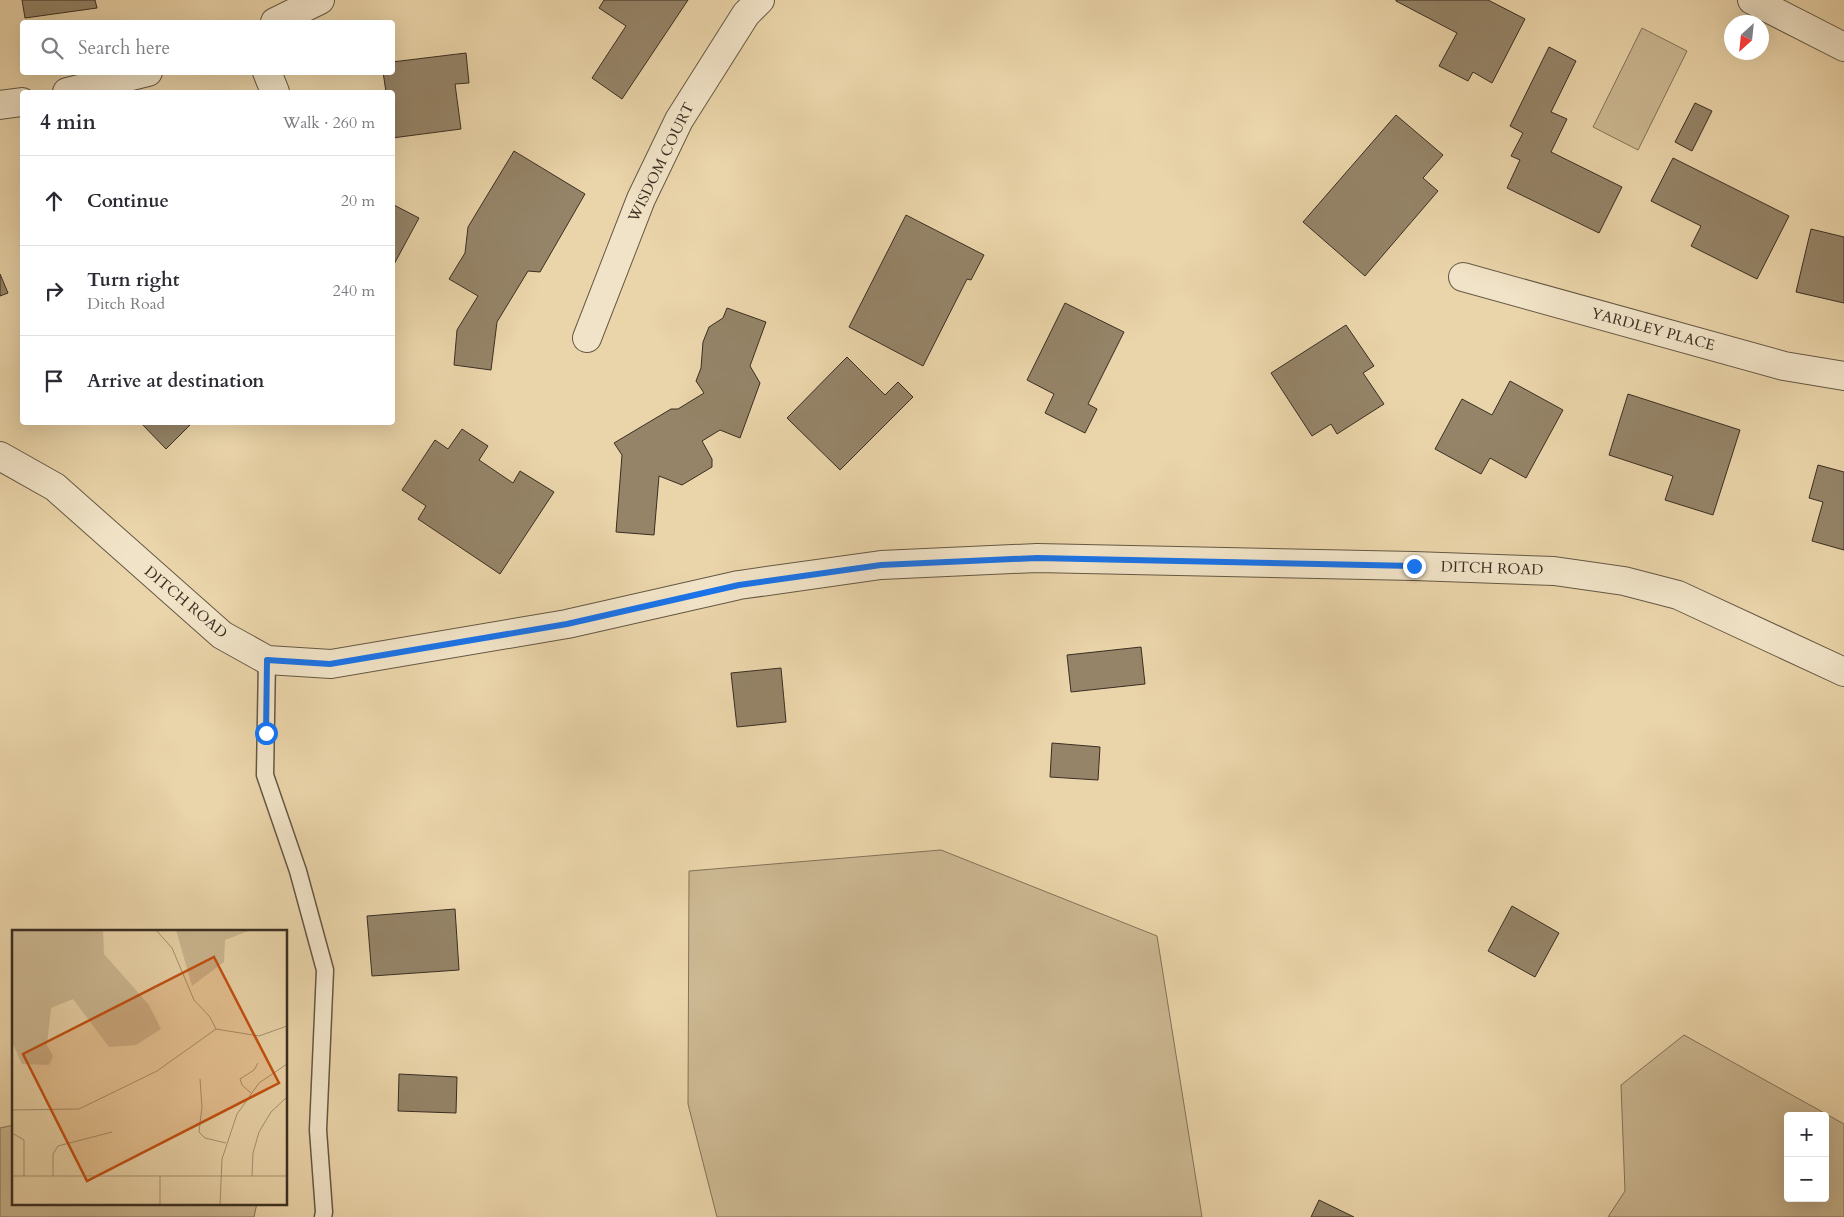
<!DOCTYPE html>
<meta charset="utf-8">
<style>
body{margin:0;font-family:Cardo,serif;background:#f2f2f3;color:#2b2b33}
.controls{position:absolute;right:15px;bottom:15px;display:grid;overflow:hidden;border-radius:5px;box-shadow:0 5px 20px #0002}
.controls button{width:45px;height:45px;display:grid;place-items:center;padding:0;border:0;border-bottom:1px solid #e1e1e2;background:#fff;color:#2b2b33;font:25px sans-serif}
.compass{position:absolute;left:1724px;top:15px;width:45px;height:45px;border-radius:50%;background:#fff;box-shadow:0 5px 20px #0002;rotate:207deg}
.stop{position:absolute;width:15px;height:15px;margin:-11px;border:4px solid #1a73e8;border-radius:50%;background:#fff}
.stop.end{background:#1a73e8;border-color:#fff;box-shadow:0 1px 5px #0008}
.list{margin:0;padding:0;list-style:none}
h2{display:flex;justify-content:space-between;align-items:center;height:65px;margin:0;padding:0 20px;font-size:21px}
h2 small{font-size:16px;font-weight:400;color:#7c7c81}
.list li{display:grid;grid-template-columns:32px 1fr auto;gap:15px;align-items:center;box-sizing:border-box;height:90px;padding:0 20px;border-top:1px solid #e1e1e2}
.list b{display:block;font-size:19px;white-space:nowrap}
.list p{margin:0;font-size:16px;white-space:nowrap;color:#7c7c81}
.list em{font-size:16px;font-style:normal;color:#7c7c81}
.icon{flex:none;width:28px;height:28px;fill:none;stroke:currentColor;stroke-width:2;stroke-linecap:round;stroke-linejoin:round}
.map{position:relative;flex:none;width:1844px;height:1217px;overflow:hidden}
.search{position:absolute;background:#fff;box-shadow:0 5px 20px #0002;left:20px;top:20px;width:375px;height:55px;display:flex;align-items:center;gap:12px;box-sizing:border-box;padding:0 18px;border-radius:5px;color:#7c7c81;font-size:19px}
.panel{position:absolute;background:#fff;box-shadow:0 5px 20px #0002;left:20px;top:90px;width:375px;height:335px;border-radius:5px}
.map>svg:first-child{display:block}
</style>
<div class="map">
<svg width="1844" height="1217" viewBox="0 0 1844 1217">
<rect width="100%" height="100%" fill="#ead4a9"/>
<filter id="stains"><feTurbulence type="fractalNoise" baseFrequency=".004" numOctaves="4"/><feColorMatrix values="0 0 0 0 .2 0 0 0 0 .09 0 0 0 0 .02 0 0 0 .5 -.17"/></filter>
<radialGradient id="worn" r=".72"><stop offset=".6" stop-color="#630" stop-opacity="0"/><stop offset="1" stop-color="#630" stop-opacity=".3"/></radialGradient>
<path fill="#ccb892" stroke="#82735a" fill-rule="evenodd" d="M 1642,28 L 1687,51 L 1638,150 L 1593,127 Z
M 941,850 L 1157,936 L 1202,1217 L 717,1217 L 688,1104 L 689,871 Z
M 1684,1035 L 1844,1124 L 1844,1217 L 1608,1217 L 1625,1191 L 1621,1085 ZM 1788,1116 L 1825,1116 L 1825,1198 L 1788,1198 Z
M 14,1125 L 14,1203 L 257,1203 L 254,1217 L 0,1217 L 0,1128 Z"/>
<path fill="#958468" stroke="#392e22" d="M 22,0 L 95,0 L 97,8 L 25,18 Z
M 604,0 L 688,0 L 622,99 L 592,78 L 626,26 L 599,8 Z
M 1396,0 L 1488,0 L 1525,19 L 1492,83 L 1473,72 L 1468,81 L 1439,66 L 1457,33 L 1396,1 Z
M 1549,47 L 1576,61 L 1551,112 L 1567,119 L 1551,152 L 1622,187 L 1599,233 L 1507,188 L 1520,160 L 1511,156 L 1523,133 L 1510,126 Z
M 466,53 L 469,83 L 455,84 L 461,129 L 392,138 L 392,92 L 386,92 L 383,72 L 392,72 L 392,62 Z
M 1695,103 L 1712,111 L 1692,151 L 1675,142 Z
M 1396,115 L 1443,155 L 1423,178 L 1438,191 L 1365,276 L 1303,222 Z
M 514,151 L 585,194 L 540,272 L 528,271 L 497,322 L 491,370 L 454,365 L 457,330 L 478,296 L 449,279 L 465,253 L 468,227 Z
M 1673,158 L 1789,216 L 1757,279 L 1691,246 L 1701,226 L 1651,201 Z
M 392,204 L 419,218 L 392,268 Z
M 906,215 L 984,255 L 971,280 L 967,279 L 923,366 L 849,327 Z
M 1811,229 L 1844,237 L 1844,303 L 1796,292 Z
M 0,274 L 8,293 L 0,296 Z
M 1065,303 L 1124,332 L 1088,404 L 1097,409 L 1085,433 L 1045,413 L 1054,394 L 1027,380 Z
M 727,308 L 766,322 L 750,366 L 760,383 L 740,438 L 720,430 L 702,441 L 712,459 L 712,467 L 682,485 L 659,476 L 654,535 L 616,532 L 622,455 L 614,443 L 671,409 L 678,409 L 704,393 L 696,381 L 701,368 L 703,342 L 709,327 L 723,318 Z
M 1346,325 L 1374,366 L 1363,373 L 1384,404 L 1337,434 L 1331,424 L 1312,436 L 1271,373 Z
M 847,357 L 885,395 L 898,382 L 913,397 L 840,470 L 787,418 Z
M 1510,381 L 1563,410 L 1526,478 L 1490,458 L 1481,474 L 1435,449 L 1462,399 L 1492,415 Z
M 1628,394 L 1740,430 L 1713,515 L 1665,500 L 1673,476 L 1609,455 Z
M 140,422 L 193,422 L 166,449 Z
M 462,429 L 488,446 L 479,460 L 513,483 L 520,471 L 554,492 L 500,574 L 418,519 L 426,506 L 402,490 L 435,440 L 448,449 Z
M 1818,465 L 1844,472 L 1844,550 L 1812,541 L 1823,502 L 1809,498 Z
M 1141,647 L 1145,684 L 1071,692 L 1067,655 Z
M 781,668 L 786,722 L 737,727 L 731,673 Z
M 1052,743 L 1100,747 L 1098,780 L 1050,777 Z
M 1512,906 L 1559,933 L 1535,977 L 1488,951 Z
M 455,909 L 459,970 L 372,976 L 367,916 Z
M 399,1074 L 457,1077 L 456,1113 L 398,1111 Z
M 1319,1200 L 1354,1217 L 1311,1217 Z"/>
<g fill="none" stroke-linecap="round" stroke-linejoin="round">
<g stroke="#655844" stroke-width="19">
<path id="lane" d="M 267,660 L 265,775 L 298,871 L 325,970 L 318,1130 L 324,1212 L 323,1217"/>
</g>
<g stroke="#655844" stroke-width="30">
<path id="street" d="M 1752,0 L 1844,47
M 275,22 L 320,0
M 267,72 L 275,92
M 67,92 L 148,72
M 0,105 L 22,102
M 1463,277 L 1784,366 L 1844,376
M 587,338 L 641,199 L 679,120 L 746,14 L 760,0
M 0,456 L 55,487 L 222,635 L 267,660 L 331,664 L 567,624 L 739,585 L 881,565 L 1037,558 L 1414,566 L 1554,571 L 1624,581 L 1678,595 L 1844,672"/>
</g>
<use href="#lane" stroke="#f1e3c7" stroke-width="16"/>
<use href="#street" stroke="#f1e3c7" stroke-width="28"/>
</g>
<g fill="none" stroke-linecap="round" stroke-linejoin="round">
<path stroke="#1a73e8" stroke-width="6" d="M 266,733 L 267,660 L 330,664 L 567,624 L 739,585 L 881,565 L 1037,558 L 1414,566"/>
</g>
<g text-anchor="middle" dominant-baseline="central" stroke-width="4" stroke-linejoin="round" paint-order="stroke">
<g font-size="15" fill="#392e22" stroke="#f1e3c7">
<text transform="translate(661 162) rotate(-64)">WISDOM COURT</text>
<text transform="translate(1653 329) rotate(15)">YARDLEY PLACE</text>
<text transform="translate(1492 568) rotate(2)">DITCH ROAD</text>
<text transform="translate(186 602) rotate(40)">DITCH ROAD</text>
</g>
</g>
<g transform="translate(12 930)">
<rect width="275" height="275" fill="#ead4a9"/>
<path d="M 0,0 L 91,0 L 92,24 L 137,75 L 149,99 L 124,115 L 97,117 L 61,69 L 39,78 L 35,115 L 41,126 L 37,135 L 10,134 L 0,112 ZM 164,0 L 239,0 L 213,10 L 212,32 L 180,56 Z" fill="#ccb892"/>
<path fill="none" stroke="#a39273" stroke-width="1" d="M 144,0 L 160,18 L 182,70 L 198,87 L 204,99M 188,149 L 190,177 L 187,202 L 193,208 L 214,213M 239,163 L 230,155 L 228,149 L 242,140 L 246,133M 0,180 L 67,179 L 145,141 L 204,99 L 247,106 L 275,96M 0,203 L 12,210 L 12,246M 0,246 L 275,246M 41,246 L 41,224 L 46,216 L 100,202M 148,246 L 148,275M 240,246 L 241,223 L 247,202 L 259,182 L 275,167M 208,275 L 210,229 L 225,184 L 247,153 L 275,134"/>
<path fill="#c55010" fill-opacity="0.15" stroke="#c55010" stroke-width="2.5" d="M 202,27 L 267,153 L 75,251 L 11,124 Z"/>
<rect width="275" height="275" fill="none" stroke="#392e22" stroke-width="2.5"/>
</g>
<rect width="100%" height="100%" filter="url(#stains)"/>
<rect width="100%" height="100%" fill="url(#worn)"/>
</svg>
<div class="controls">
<button>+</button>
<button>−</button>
</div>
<svg class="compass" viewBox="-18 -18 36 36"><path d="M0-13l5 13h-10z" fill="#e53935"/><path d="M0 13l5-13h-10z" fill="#7c7c81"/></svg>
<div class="stop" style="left:266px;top:733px"></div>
<div class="stop end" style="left:1414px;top:566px"></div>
<div class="search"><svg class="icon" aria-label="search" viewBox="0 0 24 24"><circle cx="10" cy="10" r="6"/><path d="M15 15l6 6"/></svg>Search here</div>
<section class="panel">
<h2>4 min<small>Walk · 260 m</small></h2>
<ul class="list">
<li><svg class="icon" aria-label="ahead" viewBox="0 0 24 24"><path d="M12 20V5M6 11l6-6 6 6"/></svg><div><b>Continue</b></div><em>20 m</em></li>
<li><svg class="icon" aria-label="right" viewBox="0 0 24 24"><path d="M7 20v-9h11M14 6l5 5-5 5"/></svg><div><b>Turn right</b><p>Ditch Road</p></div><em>240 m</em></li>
<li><svg class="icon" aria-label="arrive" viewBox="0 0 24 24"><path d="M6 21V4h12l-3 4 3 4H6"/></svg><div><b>Arrive at destination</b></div></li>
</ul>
</section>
</div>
